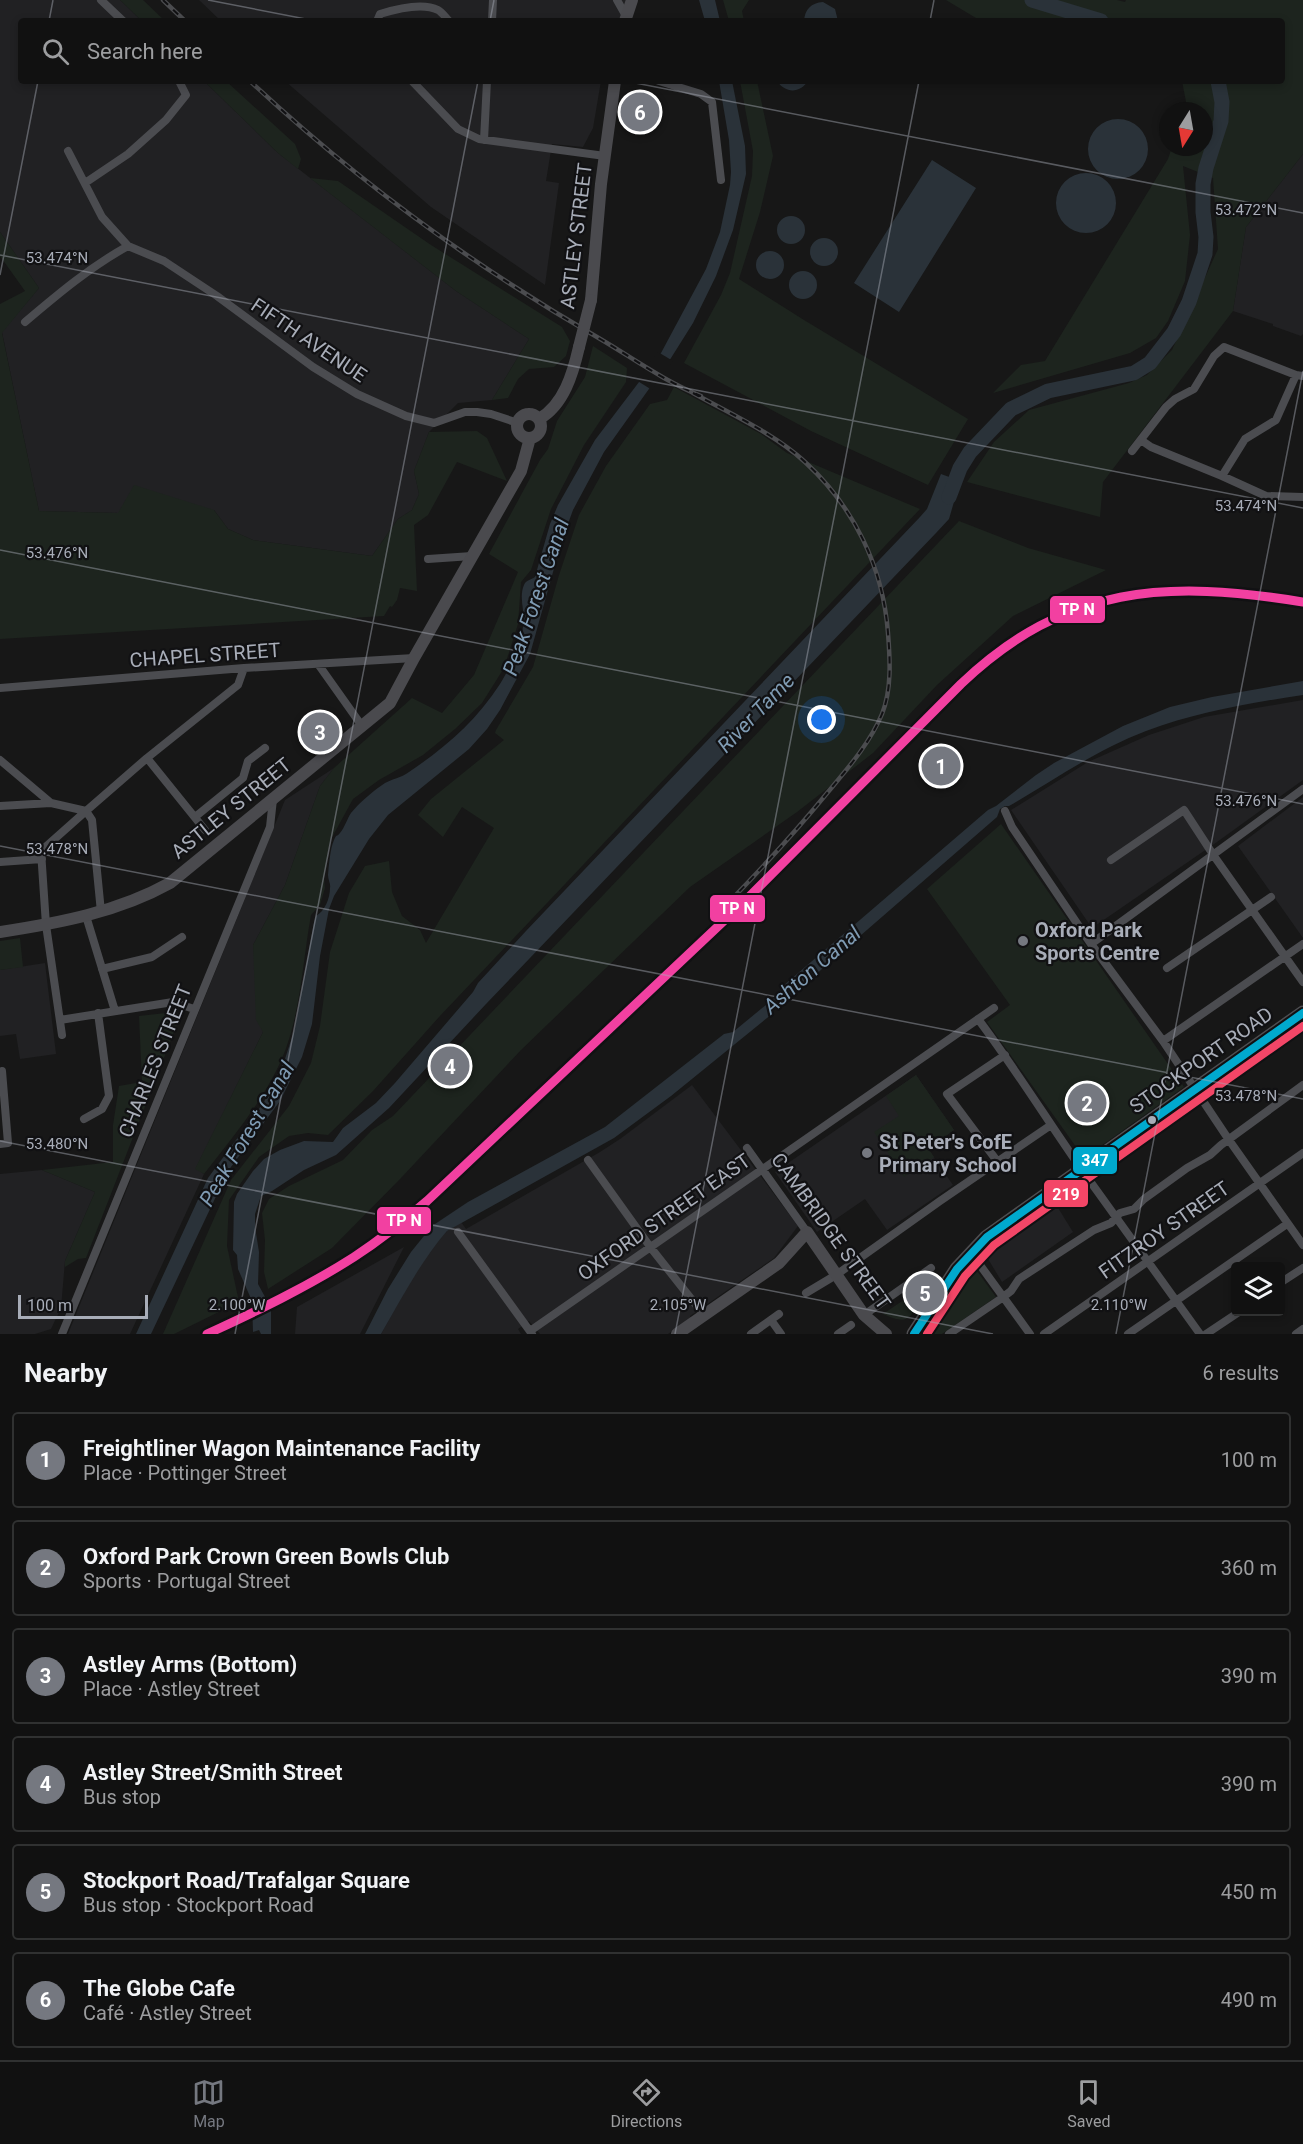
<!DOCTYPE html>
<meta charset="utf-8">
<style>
body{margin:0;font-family:Roboto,sans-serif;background:#1a1a1a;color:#f1f3f6}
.controls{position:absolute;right:18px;bottom:18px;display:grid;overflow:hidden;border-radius:6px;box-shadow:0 3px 9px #0003}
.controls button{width:54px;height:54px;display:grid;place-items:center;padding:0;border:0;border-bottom:2px solid #303131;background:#111;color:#f1f3f6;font:30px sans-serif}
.compass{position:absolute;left:1159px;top:102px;width:54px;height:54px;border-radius:50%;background:#111;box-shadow:0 3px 9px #0003;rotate:191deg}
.scale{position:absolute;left:18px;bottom:15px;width:130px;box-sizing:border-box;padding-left:6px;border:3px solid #a8adb8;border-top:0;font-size:16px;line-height:21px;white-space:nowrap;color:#a8adb8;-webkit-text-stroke:4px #111113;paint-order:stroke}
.you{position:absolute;left:822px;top:720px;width:21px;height:21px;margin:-15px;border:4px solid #fff;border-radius:50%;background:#1a73e8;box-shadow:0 0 0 9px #1a73e833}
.badge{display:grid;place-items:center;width:39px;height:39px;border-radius:50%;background:#757880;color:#fff;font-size:20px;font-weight:700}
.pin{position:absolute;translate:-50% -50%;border:3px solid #fff;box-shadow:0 2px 6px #0006}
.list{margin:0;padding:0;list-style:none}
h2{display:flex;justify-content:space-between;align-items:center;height:78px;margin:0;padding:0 24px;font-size:26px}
h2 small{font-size:20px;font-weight:400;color:#9c9d9f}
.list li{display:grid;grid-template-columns:39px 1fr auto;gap:18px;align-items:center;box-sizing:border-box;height:96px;margin:0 12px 12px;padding:0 12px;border:2px solid #303131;border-radius:6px}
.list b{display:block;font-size:22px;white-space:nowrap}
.list p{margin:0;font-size:20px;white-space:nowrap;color:#9c9d9f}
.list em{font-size:20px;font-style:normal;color:#9c9d9f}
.icon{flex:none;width:33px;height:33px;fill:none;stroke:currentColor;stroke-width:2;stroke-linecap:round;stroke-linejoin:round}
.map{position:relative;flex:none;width:1303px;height:1334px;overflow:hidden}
.search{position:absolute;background:#111;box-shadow:0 3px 9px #0003;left:18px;right:18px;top:18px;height:66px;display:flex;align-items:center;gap:15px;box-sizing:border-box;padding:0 21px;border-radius:6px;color:#9c9d9f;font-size:22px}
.sheet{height:726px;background:#111}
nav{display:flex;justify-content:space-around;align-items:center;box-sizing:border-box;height:84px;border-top:2px solid #303131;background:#111;font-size:16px;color:#9c9d9f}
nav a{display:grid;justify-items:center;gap:3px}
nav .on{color:#757880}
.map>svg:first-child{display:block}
</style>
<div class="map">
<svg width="1303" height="1334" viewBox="0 0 1303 1334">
<rect width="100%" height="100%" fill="#171717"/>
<path fill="#212123" d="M 0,0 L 120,0 L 142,21 L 21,21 L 21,81 L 204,81 L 278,153 L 456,291 L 529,339 L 492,400 L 458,403 L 429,432 L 414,471 L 419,494 L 412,510 L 398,519 L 372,556 L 253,540 L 228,529 L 214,510 L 118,513 L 39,511 L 2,332 L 39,288 L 0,232 Z
M 199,0 L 632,0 L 625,21 L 221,21 Z
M 285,81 L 601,81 L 593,128 L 583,147 L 552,144 L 546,181 L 559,183 L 545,285 L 431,207 Z
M 1303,154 L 1303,334 L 1301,336 L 1273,326 L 1273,324 L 1233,311 L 1246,227 Z
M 1303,700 L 1303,780 L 1217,842 L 1092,928 L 1011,810 L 1088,762 L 1149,735 L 1204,717 Z
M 334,768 L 320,786 L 285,885 L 253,945 L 263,1032 L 196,1168 L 204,1174 L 130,1334 L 68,1334 L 285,800 Z
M 1303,797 L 1303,938 L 1238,846 Z
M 45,963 L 56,1054 L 20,1059 L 16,1034 L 0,1036 L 0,970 Z
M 916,1075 L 954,1130 L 928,1149 L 953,1185 L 887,1230 L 865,1199 L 817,1232 L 775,1172 Z
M 692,1085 L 798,1226 L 774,1258 L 690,1316 L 691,1318 L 668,1334 L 540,1334 L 529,1321 L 518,1329 L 521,1334 L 381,1334 L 406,1289 L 430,1250 L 447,1231 L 461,1222 L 466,1229 L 600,1152 L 620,1139 Z
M 42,1170 L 95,1192 L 65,1261 L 61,1308 L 51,1329 L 35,1334 L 0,1334 L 0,1174 Z
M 1055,1203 L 1073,1232 L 1002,1282 L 985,1254 L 999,1240 Z
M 404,1247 L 360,1334 L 295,1334 L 297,1307 Z"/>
<path fill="#1d241e" d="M 120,0 L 143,0 L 165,21 L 142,21 Z
M 723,0 L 749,0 L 742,11 L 744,21 L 729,21 Z
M 946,0 L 1117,0 L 1125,2 L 1126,0 L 1303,0 L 1303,154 L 1246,227 L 1233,311 L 1103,482 L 1100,517 L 967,482 L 994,442 L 1029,410 L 1129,383 L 1147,375 L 1172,350 L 1218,249 L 1213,178 L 1183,166 L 1190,235 L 1185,281 L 1168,321 L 1156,338 L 1130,353 L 993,393 L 1021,365 L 1045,361 L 1168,159 L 1172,147 L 1204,147 L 1204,111 L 1185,111 L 1187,107 L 1182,81 L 1282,81 L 1282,21 L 981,21 Z
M 204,81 L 226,81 L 295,144 L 301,159 L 298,169 L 278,153 Z
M 740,81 L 757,81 L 773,156 L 760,212 L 739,279 L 804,320 L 968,419 L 928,485 L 811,431 L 684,363 L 721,295 L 730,273 L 752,176 L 753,151 Z
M 310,178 L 338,181 L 431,245 L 562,327 L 570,341 L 566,356 L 554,367 L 529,369 L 518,379 L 508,398 L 492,400 L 529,339 L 456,291 Z
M 0,232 L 39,288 L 2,333 L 39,511 L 118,513 L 134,485 L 214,510 L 228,529 L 253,540 L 372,556 L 398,519 L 412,510 L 419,494 L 414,471 L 429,432 L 477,431 L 487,438 L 507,481 L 457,462 L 428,515 L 414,525 L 417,591 L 400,588 L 397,600 L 392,607 L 390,606 L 384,616 L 0,639 L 0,304 L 25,291 L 0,256 Z
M 593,346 L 627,368 L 626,382 L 584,445 L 551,509 L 531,570 L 521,582 L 518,624 L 504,668 L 482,703 L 455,729 L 423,755 L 379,780 L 353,799 L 330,841 L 324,878 L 325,888 L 320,905 L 311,915 C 303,959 301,1008 285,1051 C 267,1097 234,1135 204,1174 L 195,1169 L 263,1032 L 256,1020 L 253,945 L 285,885 L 320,786 L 334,768 L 412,698 L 442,713 L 474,675 L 518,572 L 489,554 L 540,460 L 548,449 L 557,421 L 585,377 Z
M 674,387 L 761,434 L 787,453 L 920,509 L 439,1017 L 373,1091 L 328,1135 L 308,1133 L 289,1136 L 259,1157 L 229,1200 L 227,1246 L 239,1302 L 174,1334 L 163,1334 L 231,1180 L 289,1106 L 311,1063 L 320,1026 L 330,952 L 349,893 L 365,866 L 389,861 L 392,892 L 402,916 L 420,930 L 426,943 L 494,828 L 462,807 L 443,837 L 418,815 L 431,799 L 504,740 L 495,733 L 496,730 L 533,667 L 559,575 L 579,515 L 606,466 L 650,404 L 667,400 Z
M 959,521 L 1028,548 L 1106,570 L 1013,616 L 937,685 L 873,753 L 797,812 L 690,887 L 521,1050 L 400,1179 L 332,1248 L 268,1289 L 264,1272 L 265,1240 L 262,1213 L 269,1199 L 289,1186 L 343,1160 L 372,1130 L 393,1116 Z
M 1001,824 L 1184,1087 L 1084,1158 L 987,1022 L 1010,1005 L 927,889 Z
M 20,938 L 23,967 L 0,970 L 0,941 Z
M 175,1012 L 181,1014 L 86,1258 L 78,1259 L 65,1267 L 65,1261 L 95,1192 L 42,1170 L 113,1162 L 113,1125 L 119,1086 L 142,1082 L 139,1016 Z
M 916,1075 L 954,1130 L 928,1148 L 934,1157 L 904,1177 L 874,1132 L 899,1116 L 886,1096 Z
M 977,1271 L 996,1297 L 942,1334 L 933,1334 L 972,1273 Z
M 923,1287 L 924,1288 C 911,1312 915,1329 883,1314 Z"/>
<path fill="#2a3239" d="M 699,0 L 715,0 L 720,21 L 705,21 Z
M 823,2 L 835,9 L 838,21 L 804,21 C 805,9 811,3 823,2 Z
M 719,81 L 732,81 L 745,146 L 746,174 L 733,230 L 716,276 L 693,323 L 671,358 L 604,452 L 573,510 L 562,540 L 530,654 L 500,710 L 487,729 L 469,749 L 388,815 L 369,839 L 334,896 L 329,909 L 320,956 L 312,1024 L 302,1057 L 280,1101 L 228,1171 L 151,1334 L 136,1334 L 208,1178 L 264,1102 L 284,1062 L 295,1028 L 314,922 L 316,916 C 325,911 330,898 330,888 C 331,884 328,880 328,875 C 329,865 330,849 334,840 C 337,833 336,838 340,833 C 345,827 347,819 351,813 C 359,803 374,790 385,783 C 392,779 401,778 409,772 C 446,747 476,721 500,684 C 511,666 522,641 524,620 C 524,610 519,596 524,585 C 526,580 531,580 535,577 L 550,524 L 558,505 L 595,440 L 661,353 L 706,269 L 720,232 L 730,185 L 731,172 L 729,140 Z
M 777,81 L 808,81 C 800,93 786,94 777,81 Z
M1088 149a30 30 0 1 1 60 0a30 30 0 1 1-60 0Z
M 932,160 L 976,188 L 899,312 L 854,283 Z
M1056 203a30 30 0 1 1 60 0a30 30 0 1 1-60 0Z
M777 230a14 14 0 1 1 28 0a14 14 0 1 1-28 0Z
M810 252a14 14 0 1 1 28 0a14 14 0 1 1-28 0Z
M756 265a14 14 0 1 1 28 0a14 14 0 1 1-28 0Z
M789 285a14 14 0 1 1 28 0a14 14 0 1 1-28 0Z
M 941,474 L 960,481 L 949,519 L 936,533 L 486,1004 L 389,1108 L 336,1155 L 304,1170 L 272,1191 L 261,1196 L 255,1214 L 255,1227 L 259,1252 L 258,1284 L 271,1308 L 271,1334 L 261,1334 L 259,1330 L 253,1332 L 252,1301 L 238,1269 L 237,1255 L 233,1250 L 234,1202 L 237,1194 L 253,1171 L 264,1159 L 280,1150 L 304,1141 L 333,1142 L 343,1128 L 376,1103 L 395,1083 L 473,992 L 478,983 L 526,931 L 920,517 L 927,509 Z
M 1303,681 L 1303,695 C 1250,703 1197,712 1146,731 C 1098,749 1054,780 1009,806 L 1005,806 L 1000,809 L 997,817 L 784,1002 L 775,1006 L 772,1014 L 671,1096 L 614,1138 L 447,1231 C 420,1262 402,1298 381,1334 L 365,1334 L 388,1289 L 411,1252 L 432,1226 L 468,1202 L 605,1127 L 724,1034 L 733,1032 L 778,995 L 783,986 L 988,810 L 996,806 L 1036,775 L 1054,763 L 1123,726 L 1170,707 L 1212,697 Z"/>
<path fill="#171717" d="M 658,352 L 673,361 L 652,390 L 636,380 Z"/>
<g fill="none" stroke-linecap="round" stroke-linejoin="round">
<path stroke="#2a3239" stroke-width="15" d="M 1032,0 L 1101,21
M 949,497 L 960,468 L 970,452 L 1011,409 L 1048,391 L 1134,373 L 1150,363 L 1174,332 L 1189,302 L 1205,254 L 1206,237 L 1203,212 L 1203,184 L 1206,168 L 1221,121 L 1222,102 L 1218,81"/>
<path stroke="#4b4c50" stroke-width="8" d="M 101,0 L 123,21
M 617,0 L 626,16
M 377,21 L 380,14 C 396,9 422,2 438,10 C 442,12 446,18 449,21
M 492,21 L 493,0
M 412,81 L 458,129 L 479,139 L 605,156
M 659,81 L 701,94 L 712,102 L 721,180
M 484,140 L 487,81
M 68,151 L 102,217 L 128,246 L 164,261 L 217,296 L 313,367 L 357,394 L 406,416 L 434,423 L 465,412 L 477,412 L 491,414 L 518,423
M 85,183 L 128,154 L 166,120 L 186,95 L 179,81
M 25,322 C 58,294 90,267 128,246
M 1141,440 L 1151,447 L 1222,476 L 1266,496 L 1303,497
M 1132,451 L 1166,407 L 1175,399 L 1194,389 L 1214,356 L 1224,347 L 1296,375 L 1303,376
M 1222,476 L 1245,439 L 1276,420 L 1296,375
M 428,559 L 472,556
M 318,664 L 362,726
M 0,688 L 244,668 L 414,658
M 147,758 L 205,830
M 0,760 L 51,803
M 0,806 L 51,803 L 86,811 L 147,758 L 238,685 L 244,668
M 1005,811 L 1012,827 L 1091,944 L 1163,1041 L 1229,1140 L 1303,1245
M 195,817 L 243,778 L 248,761 L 265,748
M 1111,860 L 1184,810 L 1214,856 L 1303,982
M 0,862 L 42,859
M 86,916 L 115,1011
M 1091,944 L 1303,789
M 1167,968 L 1271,897
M 102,969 L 152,957 L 182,937
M 978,1019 C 1015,1068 1047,1120 1082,1170 C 1121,1225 1161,1279 1200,1334
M 60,1020 L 173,1002 L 194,1009
M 62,1035 L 46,925 L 41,851 L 86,811 L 92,820 L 101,912
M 1163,1041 L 1303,944
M 84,1119 L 102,1109 L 109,1096 L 98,1013
M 0,1144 L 8,1143 L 2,1071
M 747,1148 L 807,1232
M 588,1160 L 651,1248 L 704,1315
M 997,1161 L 947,1094 L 1005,1055
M 458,1232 L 532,1334
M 969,1255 L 980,1265 L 1030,1334
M 1280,1283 L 1303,1268
M 806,1293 L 836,1275 L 940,1201 L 1051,1125
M 864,1315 L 931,1268
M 771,1320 L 781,1334
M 530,1331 L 994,1008
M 62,1334 L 270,827 L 273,799
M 751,1334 L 779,1314
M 838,1334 L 851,1325
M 949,1334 L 999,1300 L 1011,1291 L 1019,1279 L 1094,1230 L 1111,1223 L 1120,1213 L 1134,1209 L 1144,1199 L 1187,1168 L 1210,1155 L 1221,1145 L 1303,1085
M 1044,1334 L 1303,1153
M 1128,1334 L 1287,1224
M 1206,1334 L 1239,1312
M 1296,1334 L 1303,1329"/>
<path stroke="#4a4a4e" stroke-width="12" d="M 625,21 L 632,0
M 591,300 L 601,184 L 615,81
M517 426a12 12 0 1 1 24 0a12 12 0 1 1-24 0Z
M 539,419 C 564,405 573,373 579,347
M 0,932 C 59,923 118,912 170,883 L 390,703 L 414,658 L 521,471 L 530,438
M 677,1334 L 779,1263 L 807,1232 L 864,1315 L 886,1334"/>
<path stroke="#4e4e51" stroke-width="15" d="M 914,1334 L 957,1269 L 987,1237 L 1303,1013"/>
<g stroke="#4b4c4f" stroke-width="4.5">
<path id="rail" d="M 163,0 L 185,21
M 250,81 C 357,181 475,267 602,340 C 634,359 666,382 701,396
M 693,393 C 729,413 775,434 805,462 C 854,507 883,567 888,633 C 890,659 892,689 882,714 C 870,743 848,768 828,792 C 797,830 765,865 731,900"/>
</g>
<use href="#rail" stroke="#111113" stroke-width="2" stroke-dasharray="7" stroke-linecap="butt"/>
<path stroke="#4a4a4e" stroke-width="12" d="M 579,347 L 591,300"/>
<g stroke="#111113" stroke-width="12">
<path id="bus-1" d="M 914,1334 L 957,1269 L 987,1237 L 1303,1013"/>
</g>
<g stroke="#111113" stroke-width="12">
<path id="bus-2" d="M 927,1334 L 965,1276 L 994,1245 L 1303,1026"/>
</g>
<use href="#bus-1" stroke="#00a9ce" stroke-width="8"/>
<use href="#bus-2" stroke="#f34667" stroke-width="8"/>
<g stroke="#111113" stroke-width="14">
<path id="rail-1" d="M 207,1334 C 257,1311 307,1287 354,1257 C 380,1240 404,1221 427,1201 L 746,900 L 961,684 C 1066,584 1167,580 1303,602"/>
</g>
<use href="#rail-1" stroke="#f240a1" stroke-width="9"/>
</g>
<path fill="none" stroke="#a8adb8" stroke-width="1.5" stroke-opacity="0.45" d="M 208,0 L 316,21M 49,21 L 53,0M 490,21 L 494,0M 930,21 L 934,0M 625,81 L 1303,213M 0,255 L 1303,508M 0,275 L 38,81M 0,550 L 1303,804M 0,846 L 1303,1099M 0,1141 L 993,1334M 235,1334 L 478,81M 675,1334 L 919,81M 1116,1334 L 1303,371"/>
<g fill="#757880" stroke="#111113" stroke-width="2">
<circle cx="1023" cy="941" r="6"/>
<circle cx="867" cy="1153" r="6"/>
</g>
<circle fill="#a8adb8" stroke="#111113" stroke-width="2" cx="1152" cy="1120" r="5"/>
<g text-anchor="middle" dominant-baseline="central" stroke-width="4.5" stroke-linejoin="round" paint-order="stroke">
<g font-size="20" fill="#a8adb8" stroke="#111113">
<text transform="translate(576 236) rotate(-83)">ASTLEY STREET</text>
<text transform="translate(309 340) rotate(34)">FIFTH AVENUE</text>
<text transform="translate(205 655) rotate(-4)">CHAPEL STREET</text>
<text transform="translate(231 808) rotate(-39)">ASTLEY STREET</text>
<text transform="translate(1201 1060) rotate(-35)">STOCKPORT ROAD</text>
<text transform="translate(155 1061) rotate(-68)">CHARLES STREET</text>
<text transform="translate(664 1217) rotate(-35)">OXFORD STREET EAST</text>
<text transform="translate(1164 1230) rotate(-35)">FITZROY STREET</text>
<text transform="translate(831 1231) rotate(54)">CAMBRIDGE STREET</text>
</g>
<g font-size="20" font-weight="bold" fill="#a8adb8" stroke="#111113" text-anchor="start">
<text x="1035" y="930">Oxford Park<tspan x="1035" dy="23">Sports Centre</tspan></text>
<text x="879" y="1142">St Peter's CofE<tspan x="879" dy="23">Primary School</tspan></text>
</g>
<g font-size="21" font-style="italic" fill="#7f9bb3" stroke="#111113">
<text transform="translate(536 597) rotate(-71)">Peak Forest Canal</text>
<text transform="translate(756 713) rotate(-46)">River Tame</text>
<text transform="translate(812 970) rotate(-41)">Ashton Canal</text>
<text transform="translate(247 1134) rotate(-59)">Peak Forest Canal</text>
</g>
</g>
<g font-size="15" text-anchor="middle" fill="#a8adb8" stroke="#111113" stroke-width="4.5" stroke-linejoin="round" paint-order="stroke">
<text x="1246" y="215">53.472°N</text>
<text x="57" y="263">53.474°N</text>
<text x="1246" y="511">53.474°N</text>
<text x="57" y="558">53.476°N</text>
<text x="1246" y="806">53.476°N</text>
<text x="57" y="854">53.478°N</text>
<text x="1246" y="1101">53.478°N</text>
<text x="57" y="1149">53.480°N</text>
<text x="237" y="1310">2.100°W</text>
<text x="678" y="1310">2.105°W</text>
<text x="1119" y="1310">2.110°W</text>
</g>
<g stroke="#111113" stroke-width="2">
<rect x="1049" y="595" width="57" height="29" rx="6" fill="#f240a1"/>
<rect x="709" y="894" width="57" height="29" rx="6" fill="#f240a1"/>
<rect x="1072" y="1146" width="46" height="29" rx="6" fill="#00a9ce"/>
<rect x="1043" y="1179" width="46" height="29" rx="6" fill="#f34667"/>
<rect x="376" y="1206" width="56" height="29" rx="6" fill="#f240a1"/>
</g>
<g font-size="16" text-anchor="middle" font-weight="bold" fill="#fff">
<text x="1077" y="615">TP N</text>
<text x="737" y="914">TP N</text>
<text x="1095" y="1166">347</text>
<text x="1066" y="1200">219</text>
<text x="404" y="1226">TP N</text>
</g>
</svg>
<div class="controls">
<button><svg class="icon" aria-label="layers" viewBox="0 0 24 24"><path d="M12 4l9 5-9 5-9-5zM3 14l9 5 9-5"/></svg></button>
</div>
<svg class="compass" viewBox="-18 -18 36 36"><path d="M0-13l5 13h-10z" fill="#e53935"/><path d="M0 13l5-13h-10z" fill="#9c9d9f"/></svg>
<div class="scale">100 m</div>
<div class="you"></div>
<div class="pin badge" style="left:941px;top:766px">1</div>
<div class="pin badge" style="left:1087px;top:1103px">2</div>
<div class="pin badge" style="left:320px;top:732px">3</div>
<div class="pin badge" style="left:450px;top:1066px">4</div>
<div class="pin badge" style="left:925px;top:1293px">5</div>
<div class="pin badge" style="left:640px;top:112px">6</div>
<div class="search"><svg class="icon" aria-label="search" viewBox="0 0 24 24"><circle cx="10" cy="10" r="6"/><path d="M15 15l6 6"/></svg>Search here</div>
</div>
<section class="sheet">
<h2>Nearby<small>6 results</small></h2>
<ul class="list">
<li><span class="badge">1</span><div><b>Freightliner Wagon Maintenance Facility</b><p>Place · Pottinger Street</p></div><em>100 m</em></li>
<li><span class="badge">2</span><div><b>Oxford Park Crown Green Bowls Club</b><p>Sports · Portugal Street</p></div><em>360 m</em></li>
<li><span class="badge">3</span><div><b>Astley Arms (Bottom)</b><p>Place · Astley Street</p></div><em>390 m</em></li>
<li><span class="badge">4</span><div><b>Astley Street/Smith Street</b><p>Bus stop</p></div><em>390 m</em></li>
<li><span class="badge">5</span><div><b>Stockport Road/Trafalgar Square</b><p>Bus stop · Stockport Road</p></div><em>450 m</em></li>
<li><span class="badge">6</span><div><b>The Globe Cafe</b><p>Café · Astley Street</p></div><em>490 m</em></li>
</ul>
</section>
<nav>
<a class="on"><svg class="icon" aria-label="map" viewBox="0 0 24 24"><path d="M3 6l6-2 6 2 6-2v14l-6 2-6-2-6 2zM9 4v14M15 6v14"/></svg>Map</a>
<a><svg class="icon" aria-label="directions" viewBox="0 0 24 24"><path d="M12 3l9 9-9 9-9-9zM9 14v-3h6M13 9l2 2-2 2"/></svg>Directions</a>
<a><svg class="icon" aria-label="saved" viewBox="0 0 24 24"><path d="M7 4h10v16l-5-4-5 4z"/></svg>Saved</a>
</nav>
